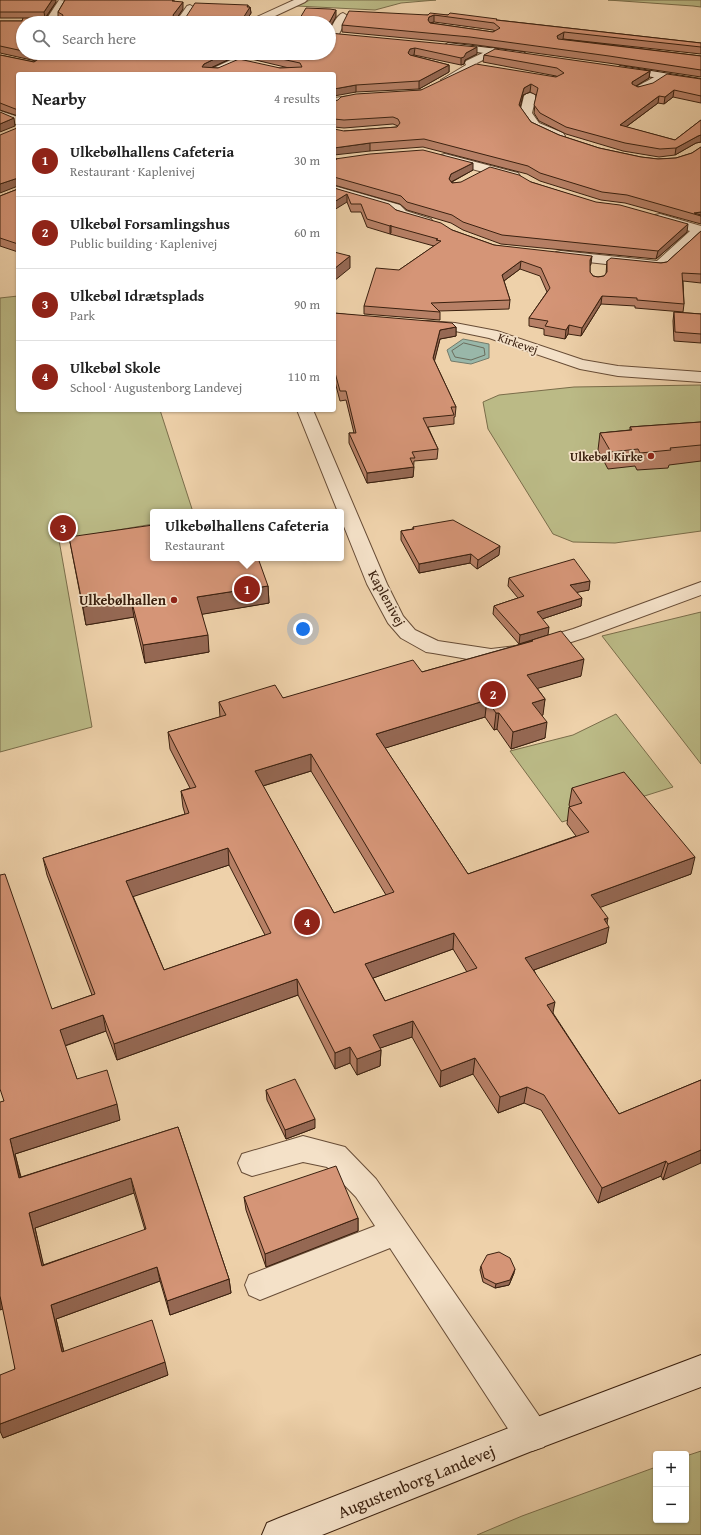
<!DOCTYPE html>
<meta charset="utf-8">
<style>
body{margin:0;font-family:"Gentium Book Plus",serif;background:#f6f6f6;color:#222}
.controls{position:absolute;right:12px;bottom:12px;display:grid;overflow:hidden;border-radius:4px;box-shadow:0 1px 3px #0004}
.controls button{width:36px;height:36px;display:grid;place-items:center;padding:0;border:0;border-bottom:1px solid #e0e0e0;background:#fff;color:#222;font:20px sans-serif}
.you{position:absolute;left:303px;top:629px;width:14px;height:14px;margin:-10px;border:3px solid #fff;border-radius:50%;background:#1a73e8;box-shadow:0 0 0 6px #1a73e833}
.badge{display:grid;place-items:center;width:26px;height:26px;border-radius:50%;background:#8f2418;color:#fff;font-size:13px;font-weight:700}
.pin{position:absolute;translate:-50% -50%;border:2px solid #fff;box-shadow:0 1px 4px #0006}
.popup{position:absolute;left:150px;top:509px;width:194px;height:52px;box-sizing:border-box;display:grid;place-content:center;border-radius:4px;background:#fff;filter:drop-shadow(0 1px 3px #0005);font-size:13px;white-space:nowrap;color:#767676}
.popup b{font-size:15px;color:#222}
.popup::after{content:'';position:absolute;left:50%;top:100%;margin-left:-8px;border:8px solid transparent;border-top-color:#fff}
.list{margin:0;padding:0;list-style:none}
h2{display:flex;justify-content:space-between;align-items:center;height:52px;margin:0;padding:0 16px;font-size:17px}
h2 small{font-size:13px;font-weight:400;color:#767676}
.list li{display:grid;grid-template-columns:26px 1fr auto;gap:12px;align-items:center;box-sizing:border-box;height:72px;padding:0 16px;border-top:1px solid #e0e0e0}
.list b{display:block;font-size:15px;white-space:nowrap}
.list p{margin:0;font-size:13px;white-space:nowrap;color:#767676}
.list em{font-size:13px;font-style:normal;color:#767676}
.icon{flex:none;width:22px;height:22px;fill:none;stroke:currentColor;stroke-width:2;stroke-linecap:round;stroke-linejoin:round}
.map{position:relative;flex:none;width:701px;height:1535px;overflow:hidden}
.search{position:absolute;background:#fff;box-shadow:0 1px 3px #0004;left:16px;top:16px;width:320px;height:44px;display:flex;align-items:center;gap:10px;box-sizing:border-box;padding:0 14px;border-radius:22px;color:#767676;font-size:15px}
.panel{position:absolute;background:#fff;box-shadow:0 1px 3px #0004;left:16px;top:72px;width:320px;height:340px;border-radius:4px}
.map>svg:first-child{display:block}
</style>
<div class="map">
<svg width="701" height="1535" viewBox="0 0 701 1535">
<rect width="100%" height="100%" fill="#eed1aa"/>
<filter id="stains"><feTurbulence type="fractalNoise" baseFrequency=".005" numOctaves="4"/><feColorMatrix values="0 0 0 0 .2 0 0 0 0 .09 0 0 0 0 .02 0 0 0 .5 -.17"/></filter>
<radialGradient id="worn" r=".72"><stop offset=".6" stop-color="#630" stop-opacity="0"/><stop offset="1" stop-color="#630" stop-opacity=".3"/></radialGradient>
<path fill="#bbba86" stroke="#7a6d4a" d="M 310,0 L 436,0 L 401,3 L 375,10 L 297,6 Z
M 608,0 L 701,0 L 701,7 L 693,6 Z
M 18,296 L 18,410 L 160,410 L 193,512 L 153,512 L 153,524 L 59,540 L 92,727 L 0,752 L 0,298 Z
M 701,385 L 701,531 L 615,543 L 573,542 L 553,534 L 488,429 L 483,402 L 499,395 L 574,387 Z
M 701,612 L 701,764 L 602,636 Z
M 616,714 L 673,787 L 562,822 L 510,751 L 573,735 Z
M 701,1451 L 701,1535 L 477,1535 L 522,1516 L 656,1467 L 656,1520 L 686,1520 L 686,1456 Z"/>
<path fill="#99b7a9" stroke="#737b6b" d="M 463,339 L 489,344 L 489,358 L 471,364 L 451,361 L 447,350 Z"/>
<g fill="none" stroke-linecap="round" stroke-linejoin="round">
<path stroke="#6a6c5c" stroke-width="1" d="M 464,343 L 484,348 L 485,355 L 471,360 L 455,357 L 452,351 Z"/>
<g stroke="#674c36" stroke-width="2">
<path id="street" d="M 59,0 L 68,1 L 54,23 L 44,23 Z
M 294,0 L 307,0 L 305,2 L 260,23 L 247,23 L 248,21 Z
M 190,5 L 195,8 L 185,23 L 175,23 L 187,6 Z
M 343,13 L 348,16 L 338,36 L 333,39 L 329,38 C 329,31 336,15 343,13 Z
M 493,48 L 498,51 L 497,53 L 477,63 L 478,65 L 477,67 L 451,82 L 447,83 L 441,80 L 466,65 L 465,63 L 466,61 Z
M 238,53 L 252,53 L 243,59 L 242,63 L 218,74 L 204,74 L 205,72 L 233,59 L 234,55 Z
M 663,73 L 668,76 L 667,78 L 651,89 L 638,93 L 632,90 C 634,88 659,74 663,73 Z
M 530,93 L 534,94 L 536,96 L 532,113 L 539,123 L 563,133 L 565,136 L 563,139 C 556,140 535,132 530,126 C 526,123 523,117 520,113 L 524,96 L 526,94 Z
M 368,94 L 372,95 L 374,97 L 372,99 L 340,104 L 338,106 L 334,107 L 334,98 Z
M 0,111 L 18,117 L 18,125 L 0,118 Z
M 445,154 L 518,173 L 520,176 L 518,179 L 514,180 L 441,161 L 439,158 L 441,155 Z
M 334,186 L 400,205 L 406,211 L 431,219 L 433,222 L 431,225 L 426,226 L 396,217 L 390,211 L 334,194 Z
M 660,214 L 701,226 L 701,236 L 665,269 L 660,270 L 561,259 L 556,258 L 554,255 L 556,252 L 561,251 L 657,261 L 690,231 L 655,221 L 653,218 L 655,215 Z
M 427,321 L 455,323 L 497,331 L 583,360 L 618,366 L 701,372 L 701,382 L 618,376 L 580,369 L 489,338 L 455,331 L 422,328 L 420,325 L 422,322 Z
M 297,410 L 313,410 L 387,584 L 403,616 L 415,630 L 438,641 L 491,649 L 516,646 L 573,629 L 701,582 L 701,595 L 587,637 L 518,659 L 491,663 L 433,653 L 426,652 L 401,638 L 388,623 L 367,584 L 341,519 L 341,512 L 338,512 Z
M 303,1136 L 345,1147 L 376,1179 L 544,1423 L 548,1435 L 544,1447 L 532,1451 L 520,1447 L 390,1248 L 260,1300 L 249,1295 L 245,1285 L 249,1275 L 375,1226 L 356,1197 L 327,1167 L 303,1162 L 252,1176 L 242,1172 L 238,1163 L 242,1154 Z"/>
</g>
<g stroke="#3a200f" stroke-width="2">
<path id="secondary" d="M 448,43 L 523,52 L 528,55 L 523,58 L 444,48 L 443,46 Z
M 620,66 L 701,79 L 701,85 L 616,71 L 615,69 Z
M 701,1355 L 701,1387 L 532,1451 L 322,1535 L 262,1535 L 267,1523 L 279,1518 L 532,1419 Z"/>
</g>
<use href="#street" fill="#f4e1c8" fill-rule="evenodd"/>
<use href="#secondary" fill="#f4e1c8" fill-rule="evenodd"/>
</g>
<path fill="#b78066" stroke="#3a200f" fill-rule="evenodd" d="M 0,0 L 56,2 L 46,18 L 58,18 L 58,12 L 65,0 L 174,0 L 174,1 L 183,9 L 177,18 L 186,17 L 250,7 L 251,13 L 245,23 L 23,23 L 23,53 L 235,53 L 233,54 L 232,58 L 211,68 L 289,68 L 247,58 L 246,53 L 329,53 L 329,33 L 477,54 L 465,60 L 464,64 L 461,65 L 414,55 L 410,55 L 449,65 L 449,72 L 419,89 L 356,92 L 18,74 L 18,252 L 0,246 L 0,196 L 18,189 L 17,128 L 18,116 L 0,110 L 0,55 L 34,62 L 36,61 L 0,53 L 0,21 L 22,21 L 23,18 L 0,18 Z
M 428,15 L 448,15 L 497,20 L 701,43 L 701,54 L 563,39 L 562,39 L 701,56 L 701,77 L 608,63 L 469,44 L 342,32 L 342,25 ZM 434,22 L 493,30 L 495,31 L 493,32 L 430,23 Z
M 484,55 L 650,71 L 649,78 L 636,86 L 638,87 L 701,79 L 701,103 L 673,97 L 664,104 L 658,103 L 626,127 L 675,140 L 701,120 L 701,142 L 696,143 L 675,155 L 659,157 L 623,151 L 566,134 L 539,121 L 534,113 L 536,95 L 530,92 L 523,95 L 520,107 L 531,122 L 559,135 L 599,148 L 641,157 L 658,159 L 676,158 L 692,153 L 701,147 L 701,224 L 625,203 L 601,200 L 540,181 L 527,174 L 423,147 L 370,151 L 344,131 L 397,127 L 398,126 L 393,124 L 344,128 L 334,127 L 334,101 L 421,90 L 556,77 L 558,77 L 556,76 L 483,62 Z
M 334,159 L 335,159 L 473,170 L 452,182 L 452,183 L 531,182 L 687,232 L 656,259 L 501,244 L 463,230 L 451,223 L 407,210 L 400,204 L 334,185 Z
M 334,188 L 396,210 L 494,245 L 591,264 L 590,266 L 590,272 L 593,276 L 598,277 L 604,276 L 606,274 L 607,261 L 661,263 L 667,262 L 701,231 L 701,283 L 683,281 L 684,304 L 683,312 L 635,308 L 635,306 L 601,304 L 581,336 L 568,334 L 565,339 L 544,335 L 544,329 L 529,326 L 529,318 L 547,292 L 540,276 L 520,269 L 504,281 L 510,300 L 509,309 L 439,311 L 440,312 L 440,320 L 364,314 L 364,306 L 399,270 L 434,246 L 390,234 L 391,233 L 390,234 L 367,227 L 361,212 L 351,212 L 347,202 Z
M 674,312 L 701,314 L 701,343 L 674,341 L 673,321 Z
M 334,313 L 456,327 L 456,336 L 440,339 L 434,360 L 456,407 L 455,417 L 454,417 L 454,424 L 428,427 L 438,449 L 437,459 L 414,461 L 413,477 L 367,483 L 349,443 L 349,433 L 354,433 L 346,400 L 340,401 L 334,378 Z
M 701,422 L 701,461 L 669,465 L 668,468 L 637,470 L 635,466 L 608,469 L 598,450 L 600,433 L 630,430 L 630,427 Z
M 413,527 L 499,555 L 477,569 L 470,563 L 419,573 L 401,540 L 401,531 L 413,529 Z
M 69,537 L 268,586 L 269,603 L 202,614 L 209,652 L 145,663 L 134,617 L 86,625 Z
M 509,578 L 589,590 L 577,592 L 581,606 L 542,619 L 548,635 L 519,644 L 493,614 L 494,606 L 518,598 L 508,586 Z
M 532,640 L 581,676 L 537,688 L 545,699 L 542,716 L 545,738 L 511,749 L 497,729 L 494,730 L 485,717 L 385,748 L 468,874 L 576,836 L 567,824 L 569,807 L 570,807 L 569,805 L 572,788 L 691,874 L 600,907 L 607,923 L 606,943 L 534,970 L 553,1013 L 619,1114 L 701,1080 L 663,1180 L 661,1176 L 598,1203 L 541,1110 L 524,1103 L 498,1113 L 473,1074 L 440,1087 L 412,1037 L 380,1048 L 381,1050 L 380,1066 L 357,1075 L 350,1063 L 335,1069 L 298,995 L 117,1060 L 106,1031 L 65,1046 L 77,1079 L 120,1120 L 15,1154 L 21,1177 L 178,1127 L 229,1279 L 231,1293 L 170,1315 L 160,1281 L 56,1319 L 64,1352 L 168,1375 L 3,1438 L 15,1369 L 4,1101 L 52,1009 L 92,995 L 47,875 L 43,858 L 185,814 L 183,807 L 181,791 L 190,788 L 170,749 L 168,732 L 220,717 L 219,702 L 283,698 L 422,672 L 532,641 ZM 311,771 L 386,895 L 334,913 L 263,786 ZM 229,865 L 265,935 L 164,970 L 133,896 ZM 453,949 L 467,972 L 385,1001 L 373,978 ZM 134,1193 L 145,1230 L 43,1265 L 35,1228 Z
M 266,1090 L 315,1128 L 286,1139 L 267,1100 Z
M 244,1197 L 358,1218 L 358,1231 L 266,1267 L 246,1210 Z
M 481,1266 L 514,1273 L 509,1285 L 495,1288 L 483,1282 L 480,1270 Z"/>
<path fill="#956853" stroke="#3a200f" d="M 52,0 L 56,0 L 56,2 L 45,18 L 44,12 Z
M 183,2 L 183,9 L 174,22 L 173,15 Z
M 248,5 L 248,10 L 250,7 L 251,13 L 245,23 L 240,23 Z
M 336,10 L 336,17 L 329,29 L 329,23 Z
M 434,15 L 434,22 L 429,23 L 428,20 L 429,17 Z
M 564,32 L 563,39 L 557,43 L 557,36 Z
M 477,47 L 477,54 L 465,60 L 464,64 L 461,65 L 461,58 L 466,53 Z
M 415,48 L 414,55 L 410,56 L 408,53 L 410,49 Z
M 227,53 L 235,53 L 233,54 L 232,58 L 204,71 L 202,67 L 204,64 Z
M 449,65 L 449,72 L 419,89 L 419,81 Z
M 650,71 L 649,78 L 631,89 L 632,82 Z
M 531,84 L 530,92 L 523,95 L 519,113 L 519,105 L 524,88 Z
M 356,85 L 356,92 L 334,96 L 334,89 Z
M 674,90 L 673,97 L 664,104 L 665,97 Z
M 659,96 L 658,103 L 619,132 L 620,125 Z
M 14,118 L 15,126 L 0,132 L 0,124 Z
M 701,135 L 701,142 L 696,143 L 675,155 L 676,148 L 698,136 Z
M 370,143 L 370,151 L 334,155 L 334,148 Z
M 473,163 L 473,170 L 451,182 L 449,179 L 451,174 Z
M 18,178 L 18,186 L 0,193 L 0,184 Z
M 347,194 L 347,202 L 334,210 L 334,202 Z
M 701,212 L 701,216 L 694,213 Z
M 688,224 L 687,232 L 656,259 L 658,251 Z
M 391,225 L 391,233 L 390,234 L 390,226 Z
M 350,256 L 350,268 L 334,281 L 334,269 Z
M 592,256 L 591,264 L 588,268 L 590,260 Z
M 521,261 L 520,269 L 501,283 L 502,275 Z
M 602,296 L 601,304 L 581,336 L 582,328 Z
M 569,325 L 568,334 L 565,339 L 566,330 Z
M 456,327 L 456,336 L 440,339 L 433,367 L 433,358 L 440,330 Z
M 414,467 L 413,477 L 367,483 L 367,473 Z
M 500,546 L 499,555 L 477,569 L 478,560 Z
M 471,554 L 470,563 L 419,573 L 419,564 Z
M 590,581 L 589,590 L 569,594 L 570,585 Z
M 268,586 L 269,603 L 198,615 L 197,597 Z
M 582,598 L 581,606 L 536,621 L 537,612 Z
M 131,599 L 134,617 L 86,625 L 83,607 Z
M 549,627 L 548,635 L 519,644 L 520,635 Z
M 208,635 L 209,652 L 145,663 L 143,645 Z
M 584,659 L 581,676 L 525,692 L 527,675 Z
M 545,699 L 543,715 L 530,719 L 532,703 Z
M 487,700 L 485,717 L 376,751 L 376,734 Z
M 496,713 L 499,713 L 497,729 L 494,730 Z
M 547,722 L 545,738 L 511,749 L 513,732 Z
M 311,754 L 311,771 L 256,788 L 255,771 Z
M 228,848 L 229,865 L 129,898 L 126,881 Z
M 695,857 L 691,874 L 588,912 L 591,895 Z
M 608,918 L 606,928 L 609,927 L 606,943 L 523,974 L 525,958 Z
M 454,933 L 453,949 L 365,981 L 365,964 Z
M 297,979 L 298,995 L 117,1060 L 114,1044 Z
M 555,1002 L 552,1018 L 547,1005 Z
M 103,1015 L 106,1031 L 64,1046 L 60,1030 Z
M 413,1021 L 412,1037 L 372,1051 L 373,1035 Z
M 350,1047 L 350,1063 L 335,1069 L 335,1053 Z
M 381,1050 L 380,1066 L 357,1075 L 357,1059 Z
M 475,1058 L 473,1074 L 440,1087 L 441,1071 Z
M 527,1087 L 524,1103 L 498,1113 L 500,1097 Z
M 117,1104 L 120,1120 L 15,1154 L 24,1193 L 19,1178 L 10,1139 Z
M 315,1119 L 315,1128 L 286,1139 L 285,1130 Z
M 701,1150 L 701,1163 L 663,1180 L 668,1164 Z
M 666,1161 L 661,1176 L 598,1203 L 602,1188 Z
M 131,1178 L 134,1193 L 35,1228 L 47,1280 L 42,1266 L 29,1213 Z
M 358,1218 L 358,1231 L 266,1267 L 265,1254 Z
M 157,1267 L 160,1281 L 56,1319 L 67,1366 L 62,1352 L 51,1305 Z
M 515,1269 L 514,1273 L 509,1285 L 495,1288 L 496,1284 Z
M 229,1279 L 231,1293 L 170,1315 L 167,1301 Z
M 0,1295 L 5,1308 L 0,1310 Z
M 165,1362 L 168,1375 L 3,1438 L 0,1431 L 0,1424 Z"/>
<path fill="#d59577" stroke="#3a200f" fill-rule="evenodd" d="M 0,0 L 52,0 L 44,12 L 0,12 Z
M 65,0 L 173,0 L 172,1 L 183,2 L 173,15 L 174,18 L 186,17 L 195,3 L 248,5 L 247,7 L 250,7 L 240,23 L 23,23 L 23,51 L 0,46 L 0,21 L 22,21 L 23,18 L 62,18 L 63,15 L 58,12 Z
M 306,8 L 330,9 L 336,10 L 329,23 L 297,23 Z
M 349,11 L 428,15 L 430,13 L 448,15 L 450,13 L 497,19 L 496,20 L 701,43 L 701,47 L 564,32 L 557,36 L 558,39 L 701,56 L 701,70 L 609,56 L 470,37 L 342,25 ZM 434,15 L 494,23 L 500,28 L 493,32 L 430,23 L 428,20 L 429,17 Z
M 329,33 L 477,47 L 466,53 L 464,57 L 461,58 L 415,48 L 410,49 L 408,53 L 410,55 L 449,65 L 419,81 L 356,85 L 334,89 L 334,74 L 18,74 L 18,110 L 0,103 L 0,55 L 34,62 L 40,58 L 38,55 L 31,53 L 227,53 L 204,64 L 202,67 L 218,68 L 239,59 L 280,68 L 302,67 L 300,63 L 254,53 L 329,53 Z
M 495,49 L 650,71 L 632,82 L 632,84 L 638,87 L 653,83 L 667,74 L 701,79 L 701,96 L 674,90 L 665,97 L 659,96 L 620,125 L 675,140 L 701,120 L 701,135 L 698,136 L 676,148 L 660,149 L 625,143 L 566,127 L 540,113 L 534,105 L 538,88 L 531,84 L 524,88 L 519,105 L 531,122 L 559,135 L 599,148 L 641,157 L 658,159 L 676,158 L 692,153 L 701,147 L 701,212 L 694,213 L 701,215 L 701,216 L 627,195 L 602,192 L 540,173 L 528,166 L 424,139 L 370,143 L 334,148 L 334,129 L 344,131 L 397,127 L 400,123 L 398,119 L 393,117 L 344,120 L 334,119 L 334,101 L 338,100 L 341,97 L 356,94 L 421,90 L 476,64 L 556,77 L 564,73 L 557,68 L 484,55 Z
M 0,112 L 14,118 L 0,124 Z
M 18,116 L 18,244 L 0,238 L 0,196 L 18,189 L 18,178 L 0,184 L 0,135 L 17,128 Z
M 423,150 L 473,163 L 451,174 L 449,179 L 452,183 L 461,182 L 490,167 L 519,175 L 531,182 L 596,202 L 620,205 L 688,224 L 658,251 L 502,235 L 463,222 L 452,215 L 407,202 L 401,196 L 334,177 L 334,159 L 337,159 L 335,159 L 370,154 Z
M 334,188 L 389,204 L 396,210 L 441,223 L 452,230 L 494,245 L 592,256 L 590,260 L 590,272 L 593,276 L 598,277 L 604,276 L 607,272 L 607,261 L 611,258 L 661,263 L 667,262 L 701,231 L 701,274 L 682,273 L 684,304 L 637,300 L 637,298 L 602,296 L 582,328 L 569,325 L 566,330 L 545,326 L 548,321 L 529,318 L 550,288 L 541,268 L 521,261 L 502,275 L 510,300 L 431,303 L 440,312 L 364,306 L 376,268 L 399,270 L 441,241 L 436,240 L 438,239 L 391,226 L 391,225 L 390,226 L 367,219 L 361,204 L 351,204 L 347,194 L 334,202 Z
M 334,252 L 350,256 L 334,269 Z
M 674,312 L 701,314 L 701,334 L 675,332 Z
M 334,313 L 452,323 L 456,327 L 440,330 L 433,358 L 456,407 L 451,407 L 454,415 L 423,418 L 438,449 L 412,452 L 415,458 L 410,458 L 414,467 L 367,473 L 349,433 L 356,433 L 346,391 L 340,391 L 334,369 Z
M 701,422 L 701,445 L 670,448 L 671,450 L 640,453 L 638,449 L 611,452 L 600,433 L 632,430 L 630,427 Z
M 453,520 L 500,546 L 478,560 L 471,554 L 419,564 L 401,531 L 414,529 L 413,527 Z
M 153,525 L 153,558 L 258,558 L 268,586 L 197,597 L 208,635 L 143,645 L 131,599 L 83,607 L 69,537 Z
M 574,559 L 590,581 L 570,585 L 582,598 L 537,612 L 549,627 L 520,635 L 494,606 L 524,596 L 509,578 Z
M 561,631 L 584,659 L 527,675 L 545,699 L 532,703 L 547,722 L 513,732 L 499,713 L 496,713 L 487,700 L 376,734 L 468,874 L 589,832 L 569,807 L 582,803 L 572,788 L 624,772 L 695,857 L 591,895 L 608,918 L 604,919 L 609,927 L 525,958 L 555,1002 L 547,1005 L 619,1114 L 701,1080 L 701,1150 L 668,1164 L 666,1161 L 602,1188 L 544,1095 L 527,1087 L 500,1097 L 475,1058 L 441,1071 L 413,1021 L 373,1035 L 381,1050 L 357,1059 L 350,1047 L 335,1053 L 297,979 L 114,1044 L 103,1015 L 60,1030 L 77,1079 L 107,1070 L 117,1104 L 10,1139 L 19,1178 L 178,1127 L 229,1279 L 167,1301 L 157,1267 L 51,1305 L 62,1352 L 152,1320 L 165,1362 L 0,1424 L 0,1375 L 15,1369 L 0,1296 L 0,1102 L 4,1101 L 0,1089 L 0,875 L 5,874 L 52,1009 L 95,994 L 43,858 L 189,813 L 181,791 L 196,787 L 168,732 L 226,715 L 219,702 L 275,685 L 283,698 L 413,660 L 422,672 L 533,641 L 532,640 ZM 311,754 L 394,892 L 334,913 L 255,771 ZM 228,848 L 271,933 L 164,970 L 126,881 ZM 454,933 L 477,968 L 385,1001 L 365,964 ZM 131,1178 L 146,1229 L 42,1266 L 29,1213 Z
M 295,1079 L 315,1119 L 285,1130 L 266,1090 Z
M 336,1166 L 358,1218 L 265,1254 L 244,1197 Z
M 499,1252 L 510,1258 L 515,1269 L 510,1280 L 496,1284 L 484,1278 L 481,1266 L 487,1255 Z"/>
<g fill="#8f2418" stroke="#f4e1c8" stroke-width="1.5">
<circle cx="651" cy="456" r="4"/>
<circle cx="174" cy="600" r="4"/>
</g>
<g text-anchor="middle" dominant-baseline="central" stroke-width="3.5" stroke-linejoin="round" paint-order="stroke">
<g font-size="12" fill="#3a200f" stroke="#f4e1c8">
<text transform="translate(518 343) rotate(19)">Kirkevej</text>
</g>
<g font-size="12" font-weight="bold" fill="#3a200f" stroke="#f4e1c8" text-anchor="end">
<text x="643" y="456">Ulkebøl Kirke</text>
</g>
<g font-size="14" fill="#3a200f" stroke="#f4e1c8">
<text transform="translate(387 598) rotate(61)">Kaplenivej</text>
</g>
<g font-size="14" font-weight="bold" fill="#3a200f" stroke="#f4e1c8" text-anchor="end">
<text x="166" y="600">Ulkebølhallen</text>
</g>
<g font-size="17" fill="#3a200f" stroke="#f4e1c8">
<text transform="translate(416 1481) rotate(-22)">Augustenborg Landevej</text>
</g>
</g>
<rect width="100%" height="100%" filter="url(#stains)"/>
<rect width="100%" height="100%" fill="url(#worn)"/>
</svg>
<div class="controls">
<button>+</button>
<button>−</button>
</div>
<div class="you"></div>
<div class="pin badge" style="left:247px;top:589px">1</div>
<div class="popup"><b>Ulkebølhallens Cafeteria</b>Restaurant</div>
<div class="pin badge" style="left:493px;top:694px">2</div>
<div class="pin badge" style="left:63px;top:528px">3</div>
<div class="pin badge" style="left:307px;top:922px">4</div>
<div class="search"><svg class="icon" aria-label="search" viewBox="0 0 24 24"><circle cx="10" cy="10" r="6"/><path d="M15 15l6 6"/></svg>Search here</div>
<section class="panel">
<h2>Nearby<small>4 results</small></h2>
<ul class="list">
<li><span class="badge">1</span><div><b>Ulkebølhallens Cafeteria</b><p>Restaurant · Kaplenivej</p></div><em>30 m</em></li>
<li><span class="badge">2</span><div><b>Ulkebøl Forsamlingshus</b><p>Public building · Kaplenivej</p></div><em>60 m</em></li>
<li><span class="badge">3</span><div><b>Ulkebøl Idrætsplads</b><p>Park</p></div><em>90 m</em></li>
<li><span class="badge">4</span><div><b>Ulkebøl Skole</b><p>School · Augustenborg Landevej</p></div><em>110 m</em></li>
</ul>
</section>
</div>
